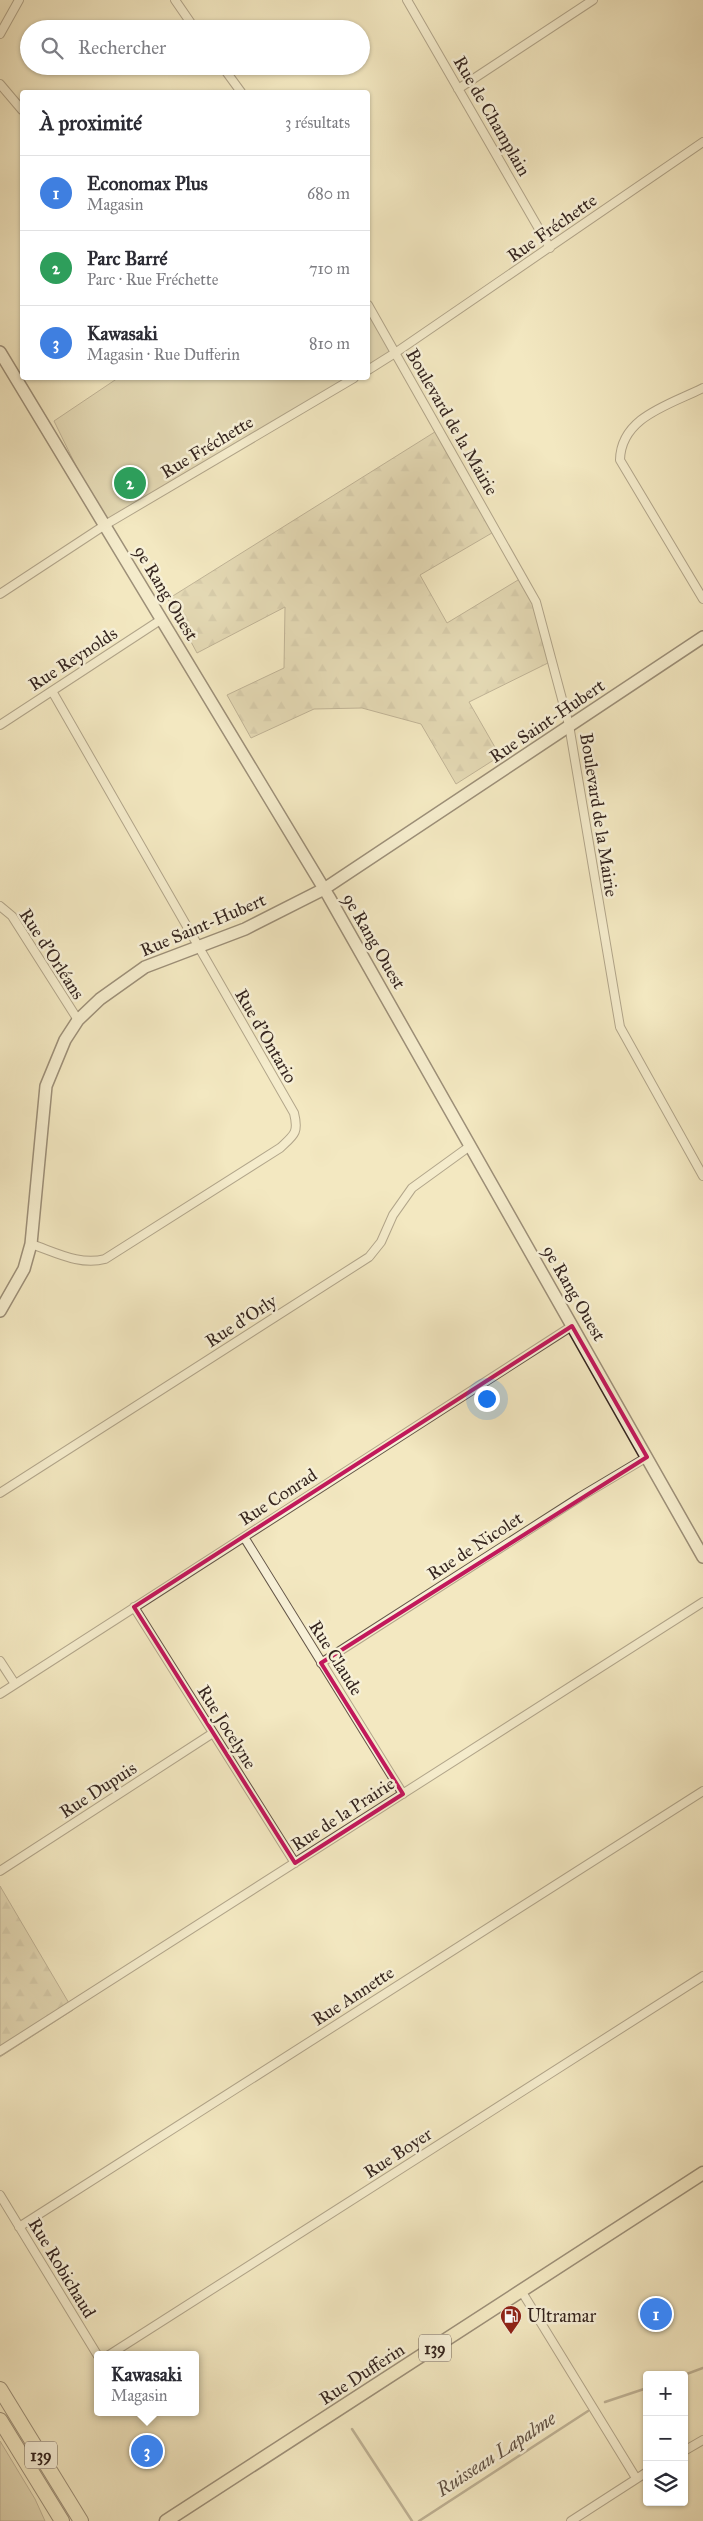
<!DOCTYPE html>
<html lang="fr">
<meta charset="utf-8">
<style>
body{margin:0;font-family:"IM FELL Great Primer",serif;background:#f7f7f7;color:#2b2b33}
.controls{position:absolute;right:15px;bottom:15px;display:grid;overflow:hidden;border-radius:5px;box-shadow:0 1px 4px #0004}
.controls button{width:45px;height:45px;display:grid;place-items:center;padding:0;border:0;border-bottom:1px solid #e1e1e2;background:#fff;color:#2b2b33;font:25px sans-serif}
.you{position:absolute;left:486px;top:1398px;width:18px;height:18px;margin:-12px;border:4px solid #fff;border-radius:50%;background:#1a73e8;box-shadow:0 0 0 8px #1a73e833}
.badge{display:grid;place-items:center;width:32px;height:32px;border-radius:50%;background:#8f2418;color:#fff;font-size:16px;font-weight:700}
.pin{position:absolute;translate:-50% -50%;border:2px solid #fff;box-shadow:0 1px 5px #0006}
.popup{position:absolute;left:94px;top:2351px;width:105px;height:65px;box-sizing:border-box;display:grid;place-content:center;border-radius:5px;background:#fff;filter:drop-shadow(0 1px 4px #0005);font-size:16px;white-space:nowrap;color:#7c7c81}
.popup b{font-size:19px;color:#2b2b33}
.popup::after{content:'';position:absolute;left:50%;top:100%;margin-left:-10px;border:10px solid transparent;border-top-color:#fff}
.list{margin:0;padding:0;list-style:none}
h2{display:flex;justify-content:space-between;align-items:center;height:65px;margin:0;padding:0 20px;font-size:21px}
h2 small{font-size:16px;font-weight:400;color:#7c7c81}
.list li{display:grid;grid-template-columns:32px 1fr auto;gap:15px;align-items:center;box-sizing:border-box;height:75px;padding:0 20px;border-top:1px solid #e1e1e2}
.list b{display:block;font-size:19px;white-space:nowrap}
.list p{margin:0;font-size:16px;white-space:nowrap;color:#7c7c81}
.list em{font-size:16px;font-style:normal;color:#7c7c81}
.icon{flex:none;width:28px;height:28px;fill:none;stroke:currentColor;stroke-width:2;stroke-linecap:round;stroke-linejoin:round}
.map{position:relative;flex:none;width:703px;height:2521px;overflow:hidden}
.search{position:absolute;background:#fff;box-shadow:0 1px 4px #0004;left:20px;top:20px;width:350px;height:55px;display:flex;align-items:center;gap:12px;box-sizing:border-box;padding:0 18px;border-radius:28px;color:#7c7c81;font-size:19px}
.panel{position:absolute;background:#fff;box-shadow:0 1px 4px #0004;left:20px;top:90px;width:350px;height:290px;border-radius:5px}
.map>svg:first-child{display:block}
</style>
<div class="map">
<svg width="703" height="2521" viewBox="0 0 703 2521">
<defs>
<pattern id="forest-firs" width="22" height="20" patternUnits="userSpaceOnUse" patternTransform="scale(1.25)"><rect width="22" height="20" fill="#d3c7a5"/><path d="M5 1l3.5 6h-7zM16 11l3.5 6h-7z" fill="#b6ab8e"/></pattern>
</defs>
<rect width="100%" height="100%" fill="#f3e8c1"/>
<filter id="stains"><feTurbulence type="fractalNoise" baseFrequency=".004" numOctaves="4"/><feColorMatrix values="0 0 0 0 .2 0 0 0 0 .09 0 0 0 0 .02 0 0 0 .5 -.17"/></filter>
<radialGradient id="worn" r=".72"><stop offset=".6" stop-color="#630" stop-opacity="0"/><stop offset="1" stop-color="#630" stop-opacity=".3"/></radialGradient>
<path fill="url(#forest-firs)" stroke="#847662" d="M 438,430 L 497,530 L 420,575 L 447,623 L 523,577 L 554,660 L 469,702 L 500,756 L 456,784 L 421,724 L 362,708 L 314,709 L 251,738 L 227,695 L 284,668 L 285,607 L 197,653 L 168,599 Z
M 0,1886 L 73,2010 L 0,2057 Z"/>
<path fill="#d3c7a5" stroke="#847662" d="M 368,305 L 395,353 L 368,370 Z
M 118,378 L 354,378 L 105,525 L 54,421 Z
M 0,2441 L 35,2499 L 45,2521 L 0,2521 Z"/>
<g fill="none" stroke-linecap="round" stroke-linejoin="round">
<path stroke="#80725f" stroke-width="2.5" d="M 684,2375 L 703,2368
M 605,2402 L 647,2388
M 352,2429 L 412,2521
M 419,2521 L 588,2411"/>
<g stroke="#645648" stroke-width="10">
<path id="street" d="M 175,0 L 195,29
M 407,0 L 550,248
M 0,34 L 19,0
M 222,66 L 241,92
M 0,84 L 22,110
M 458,89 L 593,0
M 368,305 L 536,602 L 569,725 L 620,1027 L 703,1176
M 368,370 L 395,353 L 703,142
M 703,388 C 669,405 621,417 620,460 L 703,599
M 0,594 L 105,525 L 354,378
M 0,725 L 162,619
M 0,906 L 12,916 L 78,1020
M 31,1244 C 55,1252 80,1266 105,1259 L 280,1148 C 294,1135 299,1133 294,1113 L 52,691
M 0,1493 L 369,1257 L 381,1242 L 393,1215 L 412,1188 L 470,1146
M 244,1537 L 403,1794
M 134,1607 L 295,1863
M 0,1661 L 15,1684
M 321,1663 L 580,1497 L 647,1457
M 0,1694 L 572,1326
M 0,1871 L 213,1733
M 0,2051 L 703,1602
M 0,2195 L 98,2356
M 19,2227 L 703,1791
M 522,2292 L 636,2478
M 109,2355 L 703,1976
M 684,2451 L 703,2440
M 571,2521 L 647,2472"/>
</g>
<g stroke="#35251f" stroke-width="14">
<path id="secondary" d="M 0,352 L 329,897 L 703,1557
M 0,1311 L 24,1269 L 31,1244 L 46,1086 L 65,1040 L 78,1020 L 100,999 L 145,967 L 245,929 L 324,889 L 703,637"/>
</g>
<g stroke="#35251f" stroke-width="15">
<path id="primary" d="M 166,2521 L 703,2173"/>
</g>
<g stroke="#35251f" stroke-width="16">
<path id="highway" d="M 0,2389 L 81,2521
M 0,2420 L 62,2521"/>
</g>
<use href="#street" stroke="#f7f0d7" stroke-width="8"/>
<use href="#secondary" stroke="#f7f0d7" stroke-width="11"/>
<use href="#primary" stroke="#f3e8c1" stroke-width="12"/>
<use href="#highway" stroke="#f3e8c1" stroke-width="14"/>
</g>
<path d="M0 0H703V2521H0ZM 572,1326 L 647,1457 L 321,1663 L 403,1794 L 295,1863 L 134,1607 Z" fill="#f3e8c1" fill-opacity=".55" fill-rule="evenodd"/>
<path fill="none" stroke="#c2185b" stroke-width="4" stroke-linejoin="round" d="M 572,1326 L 647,1457 L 321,1663 L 403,1794 L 295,1863 L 134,1607 Z"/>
<defs>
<g id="fuel-pin" transform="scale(1.125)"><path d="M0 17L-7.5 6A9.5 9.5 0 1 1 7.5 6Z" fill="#8f2418" stroke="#f7f0d7"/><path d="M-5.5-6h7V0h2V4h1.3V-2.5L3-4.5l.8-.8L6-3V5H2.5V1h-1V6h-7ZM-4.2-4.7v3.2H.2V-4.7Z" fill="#fff"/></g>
</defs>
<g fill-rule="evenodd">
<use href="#fuel-pin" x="511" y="2316"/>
</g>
<g text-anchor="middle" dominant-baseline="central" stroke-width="5" stroke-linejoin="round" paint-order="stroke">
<g fill="#f7f0d7" stroke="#6f6256" stroke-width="1">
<rect x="419" y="2334.5" width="32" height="27" rx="4"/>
<rect x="25" y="2441.5" width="32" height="27" rx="4"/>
</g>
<g font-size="16" font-weight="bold" fill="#35251f">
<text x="435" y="2348">139</text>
<text x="41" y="2455">139</text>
</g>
<g font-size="18" fill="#35251f" stroke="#f7f0d7">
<text transform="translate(492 116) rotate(60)">Rue de Champlain</text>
<text transform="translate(552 228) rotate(-35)">Rue Fréchette</text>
<text transform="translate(452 422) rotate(60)">Boulevard de la Mairie</text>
<text transform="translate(207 447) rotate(-31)">Rue Fréchette</text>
<text transform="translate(166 593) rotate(59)">9e Rang Ouest</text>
<text transform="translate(73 659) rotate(-33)">Rue Reynolds</text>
<text transform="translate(547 721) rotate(-34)">Rue Saint-Hubert</text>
<text transform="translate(599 815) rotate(81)">Boulevard de la Mairie</text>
<text transform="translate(203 925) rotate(-23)">Rue Saint-Hubert</text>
<text transform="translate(374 941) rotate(60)">9e Rang Ouest</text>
<text transform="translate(52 954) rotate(57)">Rue d'Orléans</text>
<text transform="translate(266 1036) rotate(60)">Rue d'Ontario</text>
<text transform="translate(574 1293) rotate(60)">9e Rang Ouest</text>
<text transform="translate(241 1321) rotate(-33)">Rue d'Orly</text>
<text transform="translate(278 1497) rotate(-33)">Rue Conrad</text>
<text transform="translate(475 1546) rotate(-33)">Rue de Nicolet</text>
<text transform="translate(336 1658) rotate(58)">Rue Claude</text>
<text transform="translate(227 1727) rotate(58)">Rue Jocelyne</text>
<text transform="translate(98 1790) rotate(-33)">Rue Dupuis</text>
<text transform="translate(343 1814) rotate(-33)">Rue de la Prairie</text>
<text transform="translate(353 1996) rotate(-33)">Rue Annette</text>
<text transform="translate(398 2153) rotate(-33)">Rue Boyer</text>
<text transform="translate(62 2268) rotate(59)">Rue Robichaud</text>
<text transform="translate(362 2374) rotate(-33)">Rue Dufferin</text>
</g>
<g font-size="18" fill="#35251f" stroke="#f7f0d7" text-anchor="start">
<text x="527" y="2316">Ultramar</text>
</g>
<g font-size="19" font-style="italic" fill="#615244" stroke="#f7f0d7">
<text transform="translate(496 2454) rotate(-33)">Ruisseau Lapalme</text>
</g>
</g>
<rect width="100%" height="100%" filter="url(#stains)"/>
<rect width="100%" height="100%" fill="url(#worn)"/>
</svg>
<div class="controls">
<button>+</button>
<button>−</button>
<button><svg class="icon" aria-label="layers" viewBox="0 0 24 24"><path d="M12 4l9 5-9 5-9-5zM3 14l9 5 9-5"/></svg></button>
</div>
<div class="you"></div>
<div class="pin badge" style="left:656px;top:2314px;background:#3f7fe0">1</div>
<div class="pin badge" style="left:130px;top:483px;background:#2e9e5b">2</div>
<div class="pin badge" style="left:147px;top:2451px;background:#3f7fe0">3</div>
<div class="popup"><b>Kawasaki</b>Magasin</div>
<div class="search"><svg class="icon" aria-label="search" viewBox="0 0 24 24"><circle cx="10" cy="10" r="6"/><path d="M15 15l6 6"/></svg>Rechercher</div>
<section class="panel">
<h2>À proximité<small>3 résultats</small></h2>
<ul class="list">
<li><span class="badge" style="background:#3f7fe0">1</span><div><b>Economax Plus</b><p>Magasin</p></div><em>680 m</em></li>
<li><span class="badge" style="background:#2e9e5b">2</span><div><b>Parc Barré</b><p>Parc · Rue Fréchette</p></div><em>710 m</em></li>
<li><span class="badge" style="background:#3f7fe0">3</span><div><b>Kawasaki</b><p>Magasin · Rue Dufferin</p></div><em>810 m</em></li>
</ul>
</section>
</div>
